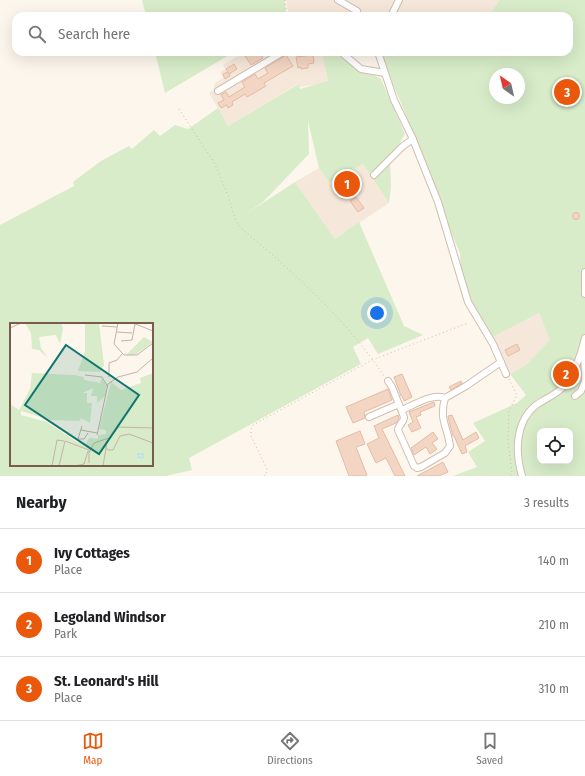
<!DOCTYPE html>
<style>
body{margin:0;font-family:"Fira Sans Condensed",sans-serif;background:#f6f6f6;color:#202124}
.controls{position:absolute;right:12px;bottom:12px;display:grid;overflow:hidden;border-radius:8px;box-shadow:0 4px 16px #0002}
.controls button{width:36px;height:36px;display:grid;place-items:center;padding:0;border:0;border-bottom:1px solid #e0e0e0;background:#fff;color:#202124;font:20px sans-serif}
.compass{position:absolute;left:489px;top:68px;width:36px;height:36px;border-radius:50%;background:#fff;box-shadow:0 4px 16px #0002;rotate:326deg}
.you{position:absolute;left:377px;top:313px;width:14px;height:14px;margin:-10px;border:3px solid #fff;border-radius:50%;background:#1a73e8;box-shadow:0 0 0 6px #1a73e833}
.badge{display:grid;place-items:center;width:26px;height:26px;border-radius:50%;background:#ea580c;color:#fff;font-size:13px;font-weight:700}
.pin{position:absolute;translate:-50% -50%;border:2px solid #fff;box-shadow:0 1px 4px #0006}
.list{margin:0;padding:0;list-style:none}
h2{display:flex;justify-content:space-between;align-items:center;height:52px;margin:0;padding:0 16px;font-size:17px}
h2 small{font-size:13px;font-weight:400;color:#757577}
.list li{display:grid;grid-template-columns:26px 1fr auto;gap:12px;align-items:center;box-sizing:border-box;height:64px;padding:0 16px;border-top:1px solid #e0e0e0}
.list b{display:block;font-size:15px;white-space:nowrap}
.list p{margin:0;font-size:13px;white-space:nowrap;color:#757577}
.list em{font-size:13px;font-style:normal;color:#757577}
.icon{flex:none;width:22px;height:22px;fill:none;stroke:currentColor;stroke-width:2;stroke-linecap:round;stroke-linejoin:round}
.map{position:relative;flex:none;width:585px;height:476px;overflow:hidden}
.search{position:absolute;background:#fff;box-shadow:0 4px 16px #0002;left:12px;right:12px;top:12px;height:44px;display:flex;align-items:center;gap:10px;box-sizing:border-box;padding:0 14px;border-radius:12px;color:#757577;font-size:15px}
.sheet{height:244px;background:#fff}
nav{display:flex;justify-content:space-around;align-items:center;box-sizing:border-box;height:56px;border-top:1px solid #e0e0e0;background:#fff;font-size:11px;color:#757577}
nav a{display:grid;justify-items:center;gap:2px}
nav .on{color:#ea580c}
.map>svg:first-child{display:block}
</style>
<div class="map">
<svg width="585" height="476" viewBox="0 0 585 476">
<rect width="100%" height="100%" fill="#fdf6ec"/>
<path fill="#f5e8da" d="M 286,0 L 335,0 L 342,8 L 349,10 L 350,6 L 340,0 L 396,0 L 388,16 L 289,16 Z
M 403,0 L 500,0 L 488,16 L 394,16 Z
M 244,52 L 323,52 L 328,83 L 299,87 L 298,84 L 228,126 L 209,93 L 213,90 L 215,83 L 223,78 L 220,72 L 225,69 L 223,65 Z
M 363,164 L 389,203 L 335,239 L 295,182 L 319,168 L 331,183 Z
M 539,313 L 551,340 L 526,365 L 510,374 L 491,338 Z"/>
<path fill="#d8ecc9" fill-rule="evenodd" d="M 142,0 L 285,0 L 286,16 L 146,16 Z
M 500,0 L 585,0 L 585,476 L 453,476 L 477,467 L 468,452 L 485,441 L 473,423 L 517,403 L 526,395 L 510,374 L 526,365 L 550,340 L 539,313 L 491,338 L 474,308 L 466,286 L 461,272 L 460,253 L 451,232 L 431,177 L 399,98 L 386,69 L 383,59 L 383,52 L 569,52 L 569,16 L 488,16 ZM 495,74 L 519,74 L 519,98 L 495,98 ZM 540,431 L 570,431 L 570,461 L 540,461 Z
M 155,52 L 234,52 L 165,93 Z
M 322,52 L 332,52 L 381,79 L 405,134 L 390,159 L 391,187 L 389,203 L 363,164 L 330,183 L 319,168 L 308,121 L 309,154 L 263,202 L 243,216 L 295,182 L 335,239 L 359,222 L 404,326 L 423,335 L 378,354 L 368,338 L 353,347 L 361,364 L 189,458 L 192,470 L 166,476 L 0,476 L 0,225 L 74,186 L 73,182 L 101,161 L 129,146 L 132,149 L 154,130 L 160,136 L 175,125 L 188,129 L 218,108 L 228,126 L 299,84 L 300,89 L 328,81 ZM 11,324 L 152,324 L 152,465 L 11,465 Z"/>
<path fill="#f3d5c3" stroke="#e6bba3" d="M 252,52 L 260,52 L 263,58 L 251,65 L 245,56 Z
M 286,55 L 293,66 L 264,83 L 266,86 L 256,92 L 247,97 L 245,94 L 232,102 L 233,105 L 228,108 L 227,105 L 221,108 L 218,103 L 224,100 L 221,95 L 226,92 L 229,97 L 245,87 L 242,82 L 255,74 L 258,79 L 268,73 L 265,68 Z
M 313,55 L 314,63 L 308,64 L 308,68 L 301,69 L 301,67 L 298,68 L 296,57 Z
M 234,64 L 237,69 L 229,74 L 226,69 Z
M 228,72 L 230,76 L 225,79 L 223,74 Z
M 347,177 L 353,187 L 346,191 L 340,181 Z
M 356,197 L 364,208 L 358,212 L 350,201 Z
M572.5 216a3.5 3.5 0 1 1 7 0a3.5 3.5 0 1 1-7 0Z
M 517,344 L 520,350 L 508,356 L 505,350 Z
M 402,374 L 412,397 L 404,401 L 402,396 L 401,396 L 394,377 Z
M 461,381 L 462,383 L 451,390 L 449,387 Z
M 388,389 L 392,400 L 364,412 L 365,418 L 353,423 L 346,407 Z
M 434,402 L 435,406 L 420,412 L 421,415 L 416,417 L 421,428 L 412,432 L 408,425 L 413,422 L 409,412 Z
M 398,415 L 399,418 L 396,423 L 382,429 L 405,476 L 395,476 L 386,458 L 376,463 L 367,444 L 379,438 L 374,426 Z
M 452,415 L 463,440 L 476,432 L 479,438 L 465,446 L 467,452 L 462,454 L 454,436 L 453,436 L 449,421 L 448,416 Z
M 360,431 L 365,444 L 356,447 L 367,475 L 364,476 L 349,476 L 336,441 Z
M 433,432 L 438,439 L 432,443 L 437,449 L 430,454 L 426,447 L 414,455 L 411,448 Z
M 443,462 L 448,472 L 439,476 L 417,476 Z"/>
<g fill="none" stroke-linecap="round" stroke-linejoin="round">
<g stroke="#d1beb0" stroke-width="8">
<path id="minor" d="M 338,0 L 357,11
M 391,16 L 399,0
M 341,52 L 361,69 L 385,73
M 380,52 L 379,55 L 394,100 L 412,137 L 438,202 L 468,302 L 493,344 L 506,374
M 218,91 L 283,52
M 374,175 L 403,146 L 413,139
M 585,272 L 585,294
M 584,348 L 585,383
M 388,381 L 392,387 L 404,417 C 404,423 398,425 398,430 L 414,466 L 417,468 L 421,467 L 445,453 L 450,446 C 447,425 439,420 445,398
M 575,396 L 581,391 L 585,381
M 402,410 C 414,405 432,393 445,398 L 466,386 L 501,362
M 369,417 L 399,404
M 522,476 C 515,452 515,422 536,405 C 545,399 555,395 562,388 C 574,375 581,355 585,338"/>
</g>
<path stroke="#d9b8a5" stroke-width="1" stroke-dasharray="1 3" stroke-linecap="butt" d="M 285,0 L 287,16
M 179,109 L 215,164 L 228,196 L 236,221 L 241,228 C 293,272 346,319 384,376
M 509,379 L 517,395 L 509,411 L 508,441 L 512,472 L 511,476
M 264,476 L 266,475 L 267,469 L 251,436 L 251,429 L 253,425 L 372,360 L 468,323"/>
<use href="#minor" stroke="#fff" stroke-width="6"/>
</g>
<g transform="translate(10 323)">
<rect width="143" height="143" fill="#fdf6ec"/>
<path d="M 15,0 L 51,0 L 53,5 L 50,21 L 46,12 L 29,14 L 31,25 L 38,35 L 29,27 L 22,26 L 21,10 ZM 75,0 L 89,0 L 94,42 L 90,49 L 68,48 L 75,28 ZM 134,14 L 143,19 L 125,32 L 116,32 ZM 22,50 L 64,52 L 74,54 L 74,57 L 90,60 L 92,55 L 97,64 L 95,73 L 87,80 L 87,73 L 81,73 L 83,65 L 73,70 L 77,70 L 77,80 L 82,80 L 80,100 L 71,95 L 70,98 L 40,97 L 11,88 L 11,92 L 37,99 L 67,119 L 76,121 L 79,115 L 88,116 L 88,112 L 96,111 L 96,107 L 89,106 L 101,59 L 111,67 L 131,60 L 130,55 L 143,50 L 143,143 L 0,143 L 0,81 L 9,87 L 20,66 Z" fill="#d8ecc9"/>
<path fill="none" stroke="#bfe3e8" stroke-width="2" d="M 132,135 L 128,134 L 128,131 L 133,131 L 133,135"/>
<path fill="none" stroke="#c5b3a7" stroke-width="1" d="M 108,0 L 104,21 L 114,32 L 127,32 L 143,20M 123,0 L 143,8M 92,3 L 107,4M 0,5 L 11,0M 107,9 L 122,10M 111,18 L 122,17 L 125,1M 75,52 L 92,54 L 98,64M 99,54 L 99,40 L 107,37 L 112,31M 72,103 L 68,116 L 74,116 L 78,110M 71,107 L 87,110M 87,112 L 98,61 L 108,54 L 127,49 L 143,35M 95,123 L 98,127 L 103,127 L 110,113 L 119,111 L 143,120M 79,127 L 79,140M 79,130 L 84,120 L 99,115M 42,143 L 47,117 L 54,118M 49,143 L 55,118 L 79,127M 65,143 L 74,141 L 78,128M 93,143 L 97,119 L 108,104 L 143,105"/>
<path fill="#0f766e" fill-opacity="0.15" stroke="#0f766e" stroke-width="2" d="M 56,22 L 129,72 L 89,131 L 15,82 Z"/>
<rect width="143" height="143" fill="none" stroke="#7a5c4d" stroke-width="2"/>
</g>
</svg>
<div class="controls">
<button><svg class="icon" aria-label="locate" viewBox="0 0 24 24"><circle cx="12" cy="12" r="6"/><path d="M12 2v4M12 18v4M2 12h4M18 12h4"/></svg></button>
</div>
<svg class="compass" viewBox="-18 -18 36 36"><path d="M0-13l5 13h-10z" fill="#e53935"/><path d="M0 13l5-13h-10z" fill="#757577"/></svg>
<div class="you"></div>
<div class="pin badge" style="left:347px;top:184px">1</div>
<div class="pin badge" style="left:566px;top:374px">2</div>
<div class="pin badge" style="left:567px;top:92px">3</div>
<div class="search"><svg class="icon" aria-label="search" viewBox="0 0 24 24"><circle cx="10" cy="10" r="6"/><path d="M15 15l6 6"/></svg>Search here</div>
</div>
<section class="sheet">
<h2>Nearby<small>3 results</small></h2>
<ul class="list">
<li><span class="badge">1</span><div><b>Ivy Cottages</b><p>Place</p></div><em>140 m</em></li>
<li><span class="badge">2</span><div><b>Legoland Windsor</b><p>Park</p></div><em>210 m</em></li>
<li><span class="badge">3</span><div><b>St. Leonard's Hill</b><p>Place</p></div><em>310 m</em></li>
</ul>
</section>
<nav>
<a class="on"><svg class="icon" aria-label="map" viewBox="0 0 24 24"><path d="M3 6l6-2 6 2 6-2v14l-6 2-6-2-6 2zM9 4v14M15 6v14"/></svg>Map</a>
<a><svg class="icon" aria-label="directions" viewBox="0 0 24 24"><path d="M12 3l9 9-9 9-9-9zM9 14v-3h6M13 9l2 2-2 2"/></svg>Directions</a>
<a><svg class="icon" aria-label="saved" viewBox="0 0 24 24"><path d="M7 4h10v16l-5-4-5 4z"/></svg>Saved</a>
</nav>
